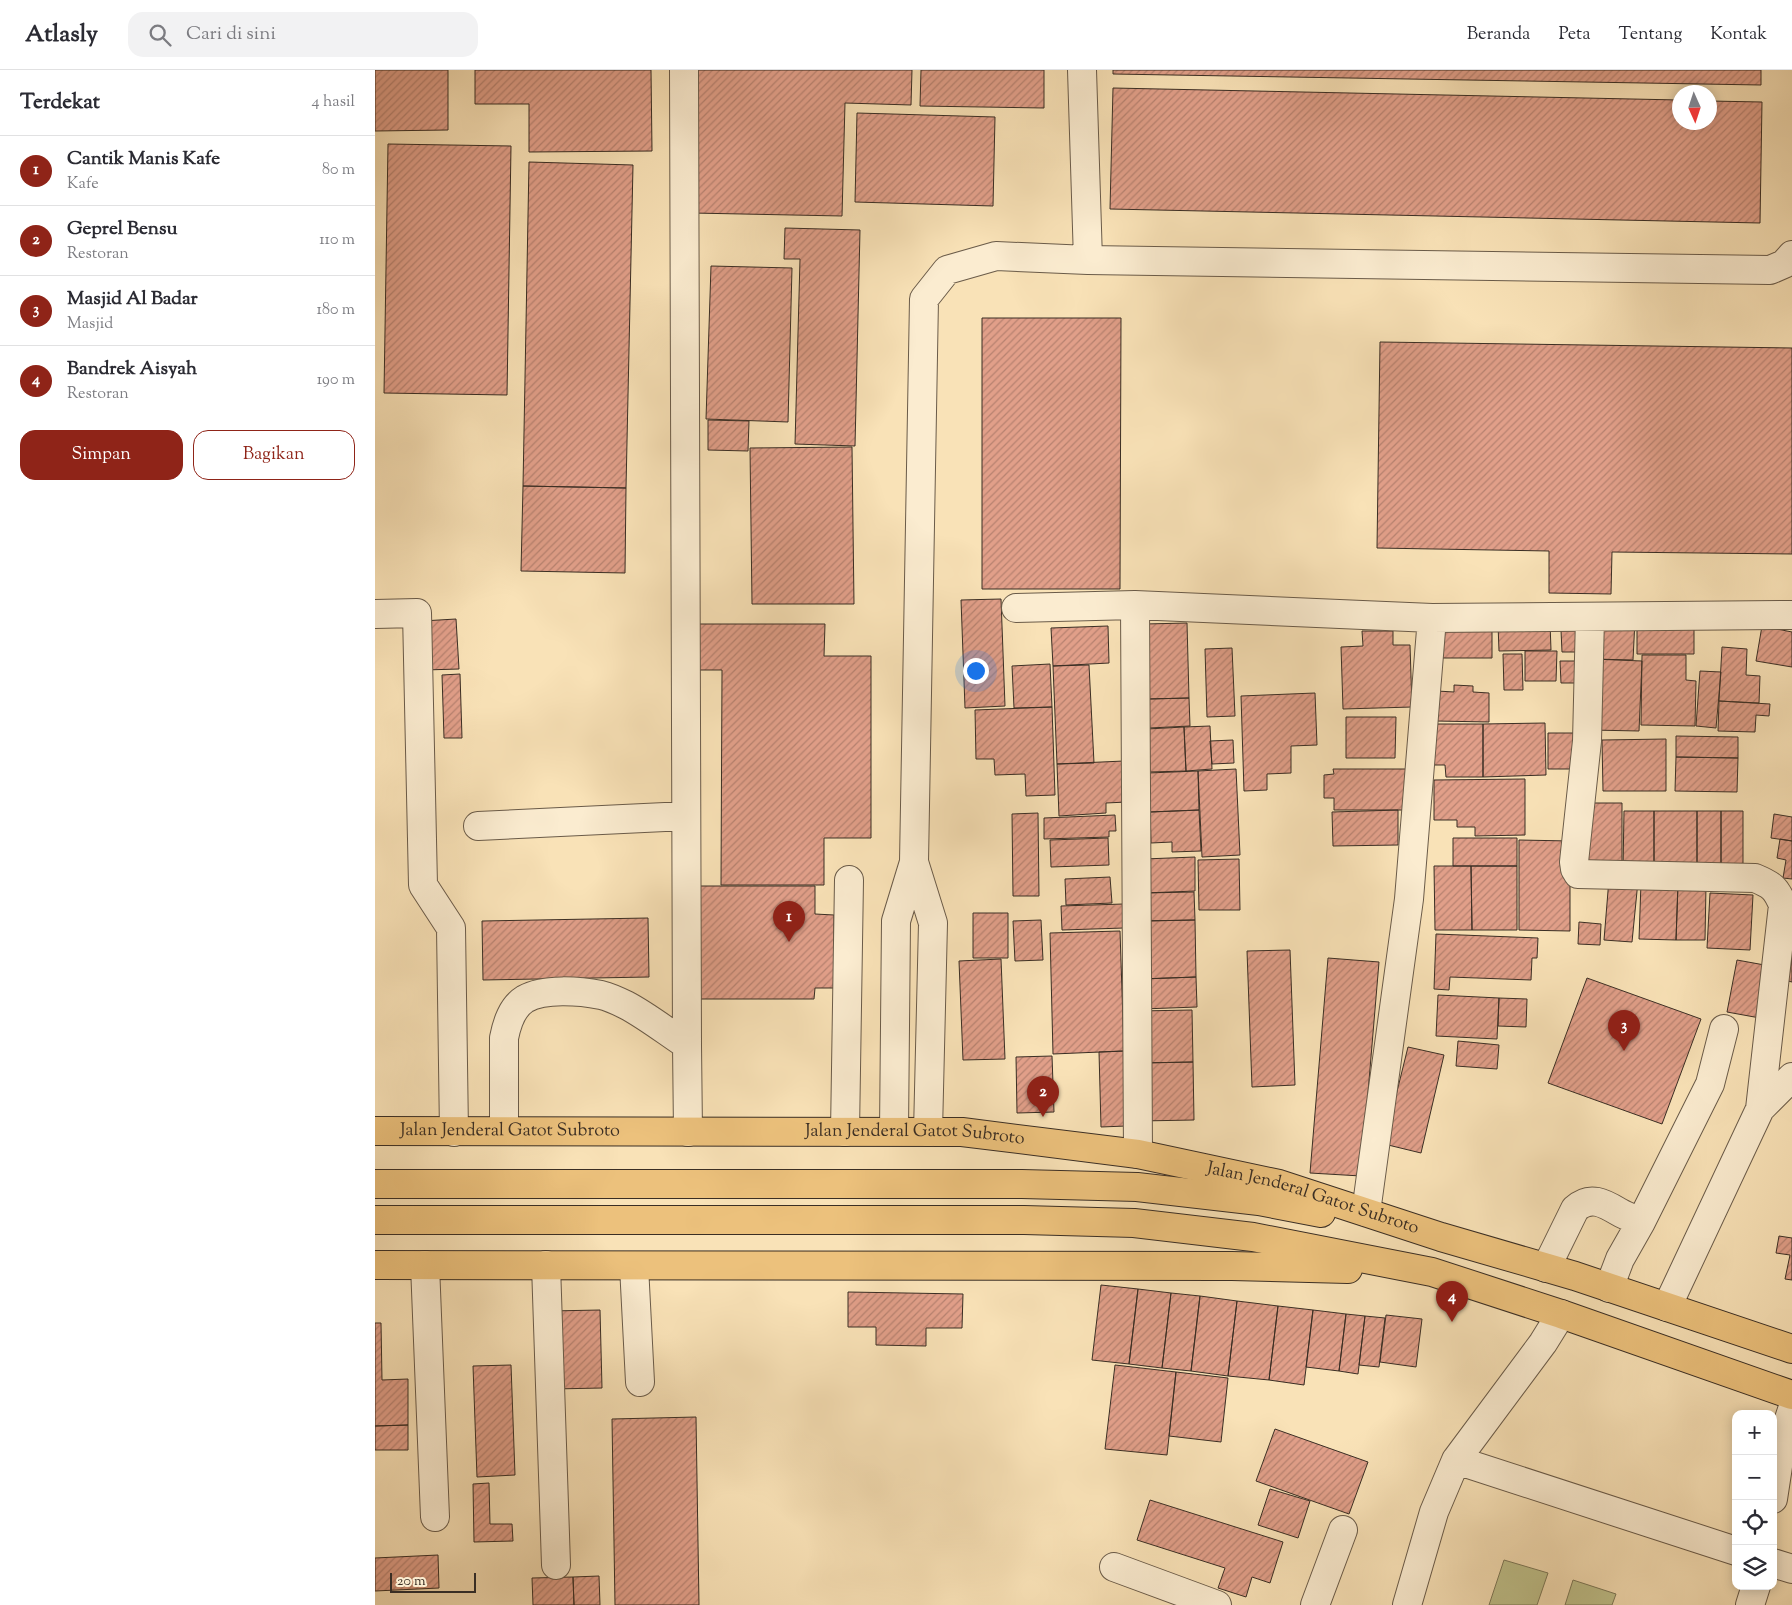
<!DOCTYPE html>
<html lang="id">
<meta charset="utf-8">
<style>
body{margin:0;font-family:"Sorts Mill Goudy",serif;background:#f2f2f3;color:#2b2b33}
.controls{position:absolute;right:15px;bottom:15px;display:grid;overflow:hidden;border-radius:10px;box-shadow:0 2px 12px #0003}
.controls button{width:45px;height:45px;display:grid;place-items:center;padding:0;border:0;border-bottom:1px solid #e1e1e2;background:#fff;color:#2b2b33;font:25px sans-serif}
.compass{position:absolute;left:1297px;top:15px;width:45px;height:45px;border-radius:50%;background:#fff;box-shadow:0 2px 12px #0003;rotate:177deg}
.scale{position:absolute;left:15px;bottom:12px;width:86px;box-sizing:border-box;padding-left:5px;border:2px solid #3a2e24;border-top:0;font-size:14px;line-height:18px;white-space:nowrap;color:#3a2e24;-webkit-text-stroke:4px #fbecd0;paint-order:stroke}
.you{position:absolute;left:600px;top:600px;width:18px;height:18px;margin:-12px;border:4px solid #fff;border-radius:50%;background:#1a73e8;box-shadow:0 0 0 8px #1a73e833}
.badge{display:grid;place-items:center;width:32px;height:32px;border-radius:50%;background:#8f2418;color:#fff;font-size:16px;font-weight:700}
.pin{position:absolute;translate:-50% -41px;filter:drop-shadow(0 1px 2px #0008)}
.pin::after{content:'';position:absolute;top:26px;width:18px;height:15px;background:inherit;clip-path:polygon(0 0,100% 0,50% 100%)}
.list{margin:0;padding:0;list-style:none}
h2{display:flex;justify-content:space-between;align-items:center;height:65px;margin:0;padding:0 20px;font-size:21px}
h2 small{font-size:16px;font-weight:400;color:#7c7c81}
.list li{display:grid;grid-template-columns:32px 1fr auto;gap:15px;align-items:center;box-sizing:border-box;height:70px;padding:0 20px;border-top:1px solid #e1e1e2}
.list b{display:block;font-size:19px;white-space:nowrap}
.list p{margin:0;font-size:16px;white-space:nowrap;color:#7c7c81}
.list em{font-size:16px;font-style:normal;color:#7c7c81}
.actions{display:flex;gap:10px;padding:15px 20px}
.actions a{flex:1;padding:11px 0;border:1px solid #8f2418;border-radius:15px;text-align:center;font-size:18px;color:#8f2418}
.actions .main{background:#8f2418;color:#fff}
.icon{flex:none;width:28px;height:28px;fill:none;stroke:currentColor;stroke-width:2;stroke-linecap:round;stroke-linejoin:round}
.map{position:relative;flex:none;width:1417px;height:1535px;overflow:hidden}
header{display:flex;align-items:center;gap:30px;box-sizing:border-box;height:70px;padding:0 25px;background:#fff;border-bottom:1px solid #e1e1e2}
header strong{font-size:24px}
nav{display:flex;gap:28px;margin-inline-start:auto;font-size:18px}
.search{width:350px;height:45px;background:#f2f2f3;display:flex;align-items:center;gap:12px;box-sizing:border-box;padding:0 18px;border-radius:15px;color:#7c7c81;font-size:19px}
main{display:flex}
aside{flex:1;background:#fff}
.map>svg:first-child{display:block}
</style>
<header>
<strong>Atlasly</strong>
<div class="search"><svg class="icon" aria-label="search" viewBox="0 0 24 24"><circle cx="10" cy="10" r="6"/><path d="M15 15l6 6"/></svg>Cari di sini</div>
<nav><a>Beranda</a><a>Peta</a><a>Tentang</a><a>Kontak</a></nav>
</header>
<main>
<aside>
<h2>Terdekat<small>4 hasil</small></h2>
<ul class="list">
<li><span class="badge">1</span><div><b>Cantik Manis Kafe</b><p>Kafe</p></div><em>80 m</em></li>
<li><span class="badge">2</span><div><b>Geprel Bensu</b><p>Restoran</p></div><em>110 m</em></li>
<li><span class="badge">3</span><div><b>Masjid Al Badar</b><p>Masjid</p></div><em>180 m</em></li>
<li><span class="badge">4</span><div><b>Bandrek Aisyah</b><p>Restoran</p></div><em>190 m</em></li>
</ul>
<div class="actions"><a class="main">Simpan</a><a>Bagikan</a></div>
</aside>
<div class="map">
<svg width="1417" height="1535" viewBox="0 0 1417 1535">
<defs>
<pattern id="building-hatch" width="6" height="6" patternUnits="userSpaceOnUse" patternTransform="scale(1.25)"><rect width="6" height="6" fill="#e19f89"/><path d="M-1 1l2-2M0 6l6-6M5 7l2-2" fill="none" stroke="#b78270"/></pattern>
</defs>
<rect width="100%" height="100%" fill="#f9e2b7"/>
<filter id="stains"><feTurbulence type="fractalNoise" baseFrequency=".004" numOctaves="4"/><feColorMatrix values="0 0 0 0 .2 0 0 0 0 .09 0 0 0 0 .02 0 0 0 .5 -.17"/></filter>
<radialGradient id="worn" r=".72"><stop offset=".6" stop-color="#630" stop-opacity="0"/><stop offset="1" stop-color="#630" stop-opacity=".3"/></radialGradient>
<path fill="#c0c28c" stroke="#7d7858" d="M 1129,1490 L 1173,1503 L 1162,1535 L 1114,1535 Z
M 1198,1510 L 1241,1524 L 1237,1535 L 1190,1535 Z"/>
<path fill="url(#building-hatch)" stroke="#3a2e24" d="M 0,0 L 73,0 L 73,60 L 0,61 Z
M 100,0 L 276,0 L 277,81 L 154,82 L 154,34 L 100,34 Z
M 321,0 L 537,0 L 536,35 L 470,33 L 467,146 L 317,143 Z
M 546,0 L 669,0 L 669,38 L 545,36 Z
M 738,0 L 1386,0 L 1386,15 L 738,4 Z
M 738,18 L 1304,30 L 1304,52 L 1334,52 L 1334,31 L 1387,32 L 1385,153 L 735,139 Z
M 482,43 L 620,47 L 618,136 L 480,132 Z
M 13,74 L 136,76 L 132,325 L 9,323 Z
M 154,92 L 258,95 L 251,418 L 148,416 Z
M 410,158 L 485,160 L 480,376 L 420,374 L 425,189 L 409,189 Z
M 336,196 L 417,198 L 413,352 L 331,349 Z
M 607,248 L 746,248 L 745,519 L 607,519 Z
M 1005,272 L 1417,278 L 1417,484 L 1237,482 L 1236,524 L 1174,523 L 1174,481 L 1002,478 Z
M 333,350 L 374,351 L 373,381 L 333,380 Z
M 477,377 L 479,534 L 377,534 L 375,378 Z
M 148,416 L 251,418 L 250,503 L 146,501 Z
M 626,529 L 630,636 L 590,638 L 586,530 Z
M 81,549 L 84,599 L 49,600 L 47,551 Z
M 1220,549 L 1260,550 L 1258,590 L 1218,589 Z
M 1262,550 L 1319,550 L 1319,584 L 1262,584 Z
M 812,553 L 814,628 L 773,629 L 770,554 Z
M 1117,553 L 1117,588 L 1067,588 L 1067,554 Z
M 1175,553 L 1176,580 L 1124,581 L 1123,554 Z
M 315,554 L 450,554 L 449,586 L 496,586 L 496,768 L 449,768 L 449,815 L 346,815 L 347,600 L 315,600 Z
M 733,556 L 734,593 L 678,596 L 676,558 Z
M 1387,556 L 1417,562 L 1417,597 L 1381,591 Z
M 1201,559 L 1202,582 L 1187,582 L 1186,560 Z
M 987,561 L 1018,561 L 1018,575 L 1035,575 L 1037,637 L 968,639 L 966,577 L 988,576 Z
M 1347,577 L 1372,579 L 1371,605 L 1385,606 L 1384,633 L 1344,631 Z
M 857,578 L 860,646 L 832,647 L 830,579 Z
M 1150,581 L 1182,581 L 1181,611 L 1150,611 Z
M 1128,584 L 1147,584 L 1148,620 L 1129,620 Z
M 1267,585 L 1311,585 L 1311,610 L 1321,611 L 1320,656 L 1266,655 Z
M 1218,589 L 1267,591 L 1264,661 L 1216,660 Z
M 1185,591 L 1202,591 L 1203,613 L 1186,613 Z
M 675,594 L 677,637 L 639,638 L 637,596 Z
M 714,595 L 719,693 L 682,694 L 678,596 Z
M 1325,601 L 1346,602 L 1341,658 L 1321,656 Z
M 85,604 L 87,668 L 69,668 L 67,605 Z
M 1079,615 L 1098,616 L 1098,622 L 1114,623 L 1114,652 L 1061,651 L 1062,621 L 1079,622 Z
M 940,623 L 942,675 L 916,676 L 916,703 L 892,704 L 892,720 L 869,721 L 866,626 Z
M 814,628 L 815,656 L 774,658 L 773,629 Z
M 1344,631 L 1395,634 L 1394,646 L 1381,645 L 1380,662 L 1343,661 Z
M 677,637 L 680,725 L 651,726 L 650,704 L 620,705 L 619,689 L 601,689 L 600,640 Z
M 971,647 L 1021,647 L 1020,688 L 971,688 Z
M 1170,653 L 1171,705 L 1108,707 L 1108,654 Z
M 1057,654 L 1108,654 L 1108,707 L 1071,707 L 1070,695 L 1057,695 Z
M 835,656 L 837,699 L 811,701 L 809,657 Z
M 809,657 L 811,701 L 774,702 L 772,659 Z
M 1173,663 L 1211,663 L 1201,699 L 1173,699 Z
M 1301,666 L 1363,667 L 1363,688 L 1301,687 Z
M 1291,669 L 1291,721 L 1228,721 L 1227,670 Z
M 858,670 L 859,693 L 837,694 L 835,671 Z
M 1301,687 L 1363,688 L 1362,722 L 1300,721 Z
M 749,691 L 752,732 L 731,733 L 731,743 L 684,746 L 682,694 Z
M 861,699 L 865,785 L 827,787 L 823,701 Z
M 958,699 L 1034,699 L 1035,740 L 959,740 L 959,728 L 949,728 L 949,705 L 959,704 Z
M 823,701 L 824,740 L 775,742 L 773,703 Z
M 1150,709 L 1150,765 L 1100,766 L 1100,757 L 1082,757 L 1082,750 L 1059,750 L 1059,710 Z
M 1206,733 L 1247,733 L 1247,793 L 1206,792 Z
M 824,740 L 826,781 L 797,782 L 797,772 L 776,773 L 775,742 Z
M 1023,740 L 1023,775 L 958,776 L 957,742 Z
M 1249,741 L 1279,741 L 1279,800 L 1248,800 Z
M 1279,741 L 1322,741 L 1322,800 L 1279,800 Z
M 1322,741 L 1346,741 L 1346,800 L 1322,800 Z
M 1346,741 L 1368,741 L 1368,801 L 1346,800 Z
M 663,743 L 664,826 L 638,826 L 637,744 Z
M 1399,744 L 1417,747 L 1417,771 L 1396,768 Z
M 740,745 L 741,761 L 734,761 L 734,767 L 669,769 L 669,748 Z
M 733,768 L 734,795 L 676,797 L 675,770 Z
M 1078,768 L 1142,768 L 1142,796 L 1078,796 Z
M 1405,769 L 1417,771 L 1417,809 L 1408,808 L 1411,790 L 1402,788 Z
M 1144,770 L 1195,771 L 1195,861 L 1144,860 Z
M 820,787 L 820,821 L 770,823 L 769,789 Z
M 864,789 L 865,840 L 824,840 L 823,790 Z
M 1059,796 L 1096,796 L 1097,860 L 1060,860 Z
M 1096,796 L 1142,796 L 1142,860 L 1097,860 Z
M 735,807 L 737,833 L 691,835 L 690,809 Z
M 1234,809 L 1263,811 L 1257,872 L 1229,870 Z
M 1266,813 L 1303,814 L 1301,870 L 1264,869 Z
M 1303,814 L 1331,815 L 1330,870 L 1301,870 Z
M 320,816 L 440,816 L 440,844 L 459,845 L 459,918 L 440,918 L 439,929 L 319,929 Z
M 819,822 L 820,850 L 770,851 L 769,823 Z
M 1335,823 L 1378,825 L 1375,880 L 1332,878 Z
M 748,834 L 749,858 L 687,860 L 686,836 Z
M 598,843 L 633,843 L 633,888 L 598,888 Z
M 273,848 L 274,907 L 108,910 L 107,851 Z
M 666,850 L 668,890 L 640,891 L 638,851 Z
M 820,850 L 821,907 L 766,909 L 765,851 Z
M 1204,852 L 1226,854 L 1225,875 L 1203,874 Z
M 745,861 L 749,981 L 678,984 L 675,863 Z
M 1061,864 L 1163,868 L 1162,888 L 1157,888 L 1156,910 L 1075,907 L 1074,920 L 1059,919 Z
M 915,880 L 920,1015 L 877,1017 L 872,881 Z
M 953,888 L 1004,892 L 986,1106 L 935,1103 Z
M 1417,888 L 1417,912 L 1413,911 Z
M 626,889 L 630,989 L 588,990 L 584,891 Z
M 1362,890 L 1395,896 L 1385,948 L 1352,942 Z
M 821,907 L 822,937 L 767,939 L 766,909 Z
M 1212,908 L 1326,949 L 1287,1054 L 1173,1013 Z
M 1063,925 L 1124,928 L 1122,969 L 1061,966 Z
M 1124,928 L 1152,929 L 1151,957 L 1123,956 Z
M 817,940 L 818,992 L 765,993 L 764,941 Z
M 1083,971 L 1124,975 L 1122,999 L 1081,996 Z
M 1033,977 L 1069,985 L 1046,1083 L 1009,1074 Z
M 749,981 L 751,1056 L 726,1057 L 724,982 Z
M 677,986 L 679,1042 L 642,1043 L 641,987 Z
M 818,992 L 819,1050 L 765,1051 L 765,993 Z
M 1404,1166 L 1417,1168 L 1417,1210 L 1410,1209 L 1415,1185 L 1401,1183 Z
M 726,1215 L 763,1219 L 754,1294 L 717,1290 Z
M 763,1219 L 796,1223 L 787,1298 L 754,1294 Z
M 473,1222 L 588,1224 L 587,1258 L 551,1258 L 551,1276 L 501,1275 L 501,1257 L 473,1257 Z
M 796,1223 L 825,1226 L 816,1301 L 787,1298 Z
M 825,1226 L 862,1231 L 853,1306 L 816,1301 Z
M 862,1231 L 903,1236 L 894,1310 L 853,1306 Z
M 903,1236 L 938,1240 L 929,1315 L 894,1310 Z
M 225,1240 L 227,1318 L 178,1319 L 175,1241 Z
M 938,1240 L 971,1244 L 964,1301 L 931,1297 Z
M 971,1244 L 990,1246 L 983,1304 L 964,1301 Z
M 1011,1245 L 1047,1249 L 1041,1297 L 1005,1292 Z
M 990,1246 L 1010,1248 L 1004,1297 L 984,1295 Z
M 0,1253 L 6,1253 L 7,1310 L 33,1309 L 33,1355 L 0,1356 Z
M 136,1295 L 140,1405 L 102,1407 L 98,1296 Z
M 740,1295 L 801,1302 L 792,1385 L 730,1379 Z
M 801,1302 L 853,1308 L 846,1372 L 794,1366 Z
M 321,1347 L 324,1535 L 240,1535 L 237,1349 Z
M 33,1355 L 33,1380 L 0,1380 L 0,1356 Z
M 900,1359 L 993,1392 L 974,1444 L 881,1411 Z
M 114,1413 L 115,1454 L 137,1454 L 138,1471 L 99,1472 L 98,1414 Z
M 895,1419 L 935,1431 L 923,1468 L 883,1455 Z
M 775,1430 L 908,1472 L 895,1513 L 877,1507 L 871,1527 L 843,1518 L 850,1498 L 762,1470 Z
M 63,1485 L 64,1518 L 0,1521 L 0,1488 Z
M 224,1506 L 225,1535 L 199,1535 L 198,1507 Z
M 198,1507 L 199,1535 L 158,1535 L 157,1508 Z"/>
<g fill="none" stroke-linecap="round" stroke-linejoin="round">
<g stroke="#6a5b49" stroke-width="30">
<path id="minor" d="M 309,0 L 312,975 L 313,1062
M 707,0 L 713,190
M 760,535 L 763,1084
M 641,538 L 760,535 L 1057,548 L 1417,545
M 0,544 L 42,543 L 48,815 L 76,858 L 79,1062
M 1215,547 L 1212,671 L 1199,792 L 1200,799 L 1203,804 L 1380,808 C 1397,815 1401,818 1408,835 L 1385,1039
M 103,756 L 311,746
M 539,792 L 558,853 L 553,1062
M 129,1061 L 129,968 C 132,953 137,937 150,929 C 169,918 205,921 226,925 C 234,927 243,931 251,935 C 272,946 292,962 312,975
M 519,1061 L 521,851 L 539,792 L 549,229 L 572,200 L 621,186 L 713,190 L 1395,200 L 1409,194 L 1417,185
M 470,1062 L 474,810
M 991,1142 L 1034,829 L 1057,548
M 1266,1152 L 1335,1014 L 1349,959
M 50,1195 L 60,1447
M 171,1195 L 181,1495
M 259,1196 L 265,1312
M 1171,1198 L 1200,1139 C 1215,1125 1229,1133 1244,1142 C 1251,1146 1259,1149 1266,1152 L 1245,1189 L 1234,1218
M 1292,1237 L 1385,1039 L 1417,1007
M 1081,1390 L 1361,1481
M 1398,1429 L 1407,1370 L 1417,1340
M 1398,1493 L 1417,1499
M 739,1497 L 842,1535
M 940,1535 L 968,1460
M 1032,1535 L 1059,1442 L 1081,1390 L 1168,1273 L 1186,1244
M 1375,1535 L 1381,1516"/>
</g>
<g stroke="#3a2e24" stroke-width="30">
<g id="highway">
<path id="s1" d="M 0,1061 L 587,1062 L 763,1084 L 904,1114 L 1066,1167 L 1200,1206 L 1417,1279"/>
<path d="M 0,1114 L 647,1114 L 762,1117 L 884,1131 L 946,1143"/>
<path d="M 0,1150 L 649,1150 L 759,1153 L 878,1167 L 1057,1202 L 1186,1244 L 1417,1325"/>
<path d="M 0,1195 L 857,1196 L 973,1199"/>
</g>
</g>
<use href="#minor" stroke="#fbecd0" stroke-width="28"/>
<use href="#highway" stroke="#ecc17c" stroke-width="28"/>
</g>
<g text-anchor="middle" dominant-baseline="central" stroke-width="5" stroke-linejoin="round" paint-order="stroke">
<g font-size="18" fill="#3a2e24" stroke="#fbecd0">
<text stroke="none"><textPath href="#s1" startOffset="135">Jalan Jenderal Gatot Subroto</textPath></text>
<text stroke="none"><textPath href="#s1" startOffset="540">Jalan Jenderal Gatot Subroto</textPath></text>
<text stroke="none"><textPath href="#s1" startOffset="945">Jalan Jenderal Gatot Subroto</textPath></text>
</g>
</g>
<rect width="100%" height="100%" filter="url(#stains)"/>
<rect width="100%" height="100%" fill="url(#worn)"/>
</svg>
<div class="controls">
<button>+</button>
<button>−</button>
<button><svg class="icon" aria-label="locate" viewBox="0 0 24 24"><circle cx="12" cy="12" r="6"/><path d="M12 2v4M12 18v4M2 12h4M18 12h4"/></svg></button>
<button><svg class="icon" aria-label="layers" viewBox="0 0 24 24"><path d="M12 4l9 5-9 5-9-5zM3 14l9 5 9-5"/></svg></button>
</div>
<svg class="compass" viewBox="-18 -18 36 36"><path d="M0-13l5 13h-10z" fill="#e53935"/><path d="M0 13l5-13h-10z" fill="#7c7c81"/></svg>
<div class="scale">20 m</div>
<div class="you"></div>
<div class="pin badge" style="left:414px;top:872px">1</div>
<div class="pin badge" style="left:668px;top:1047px">2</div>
<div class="pin badge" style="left:1249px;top:981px">3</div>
<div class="pin badge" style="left:1077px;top:1252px">4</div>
</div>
</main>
